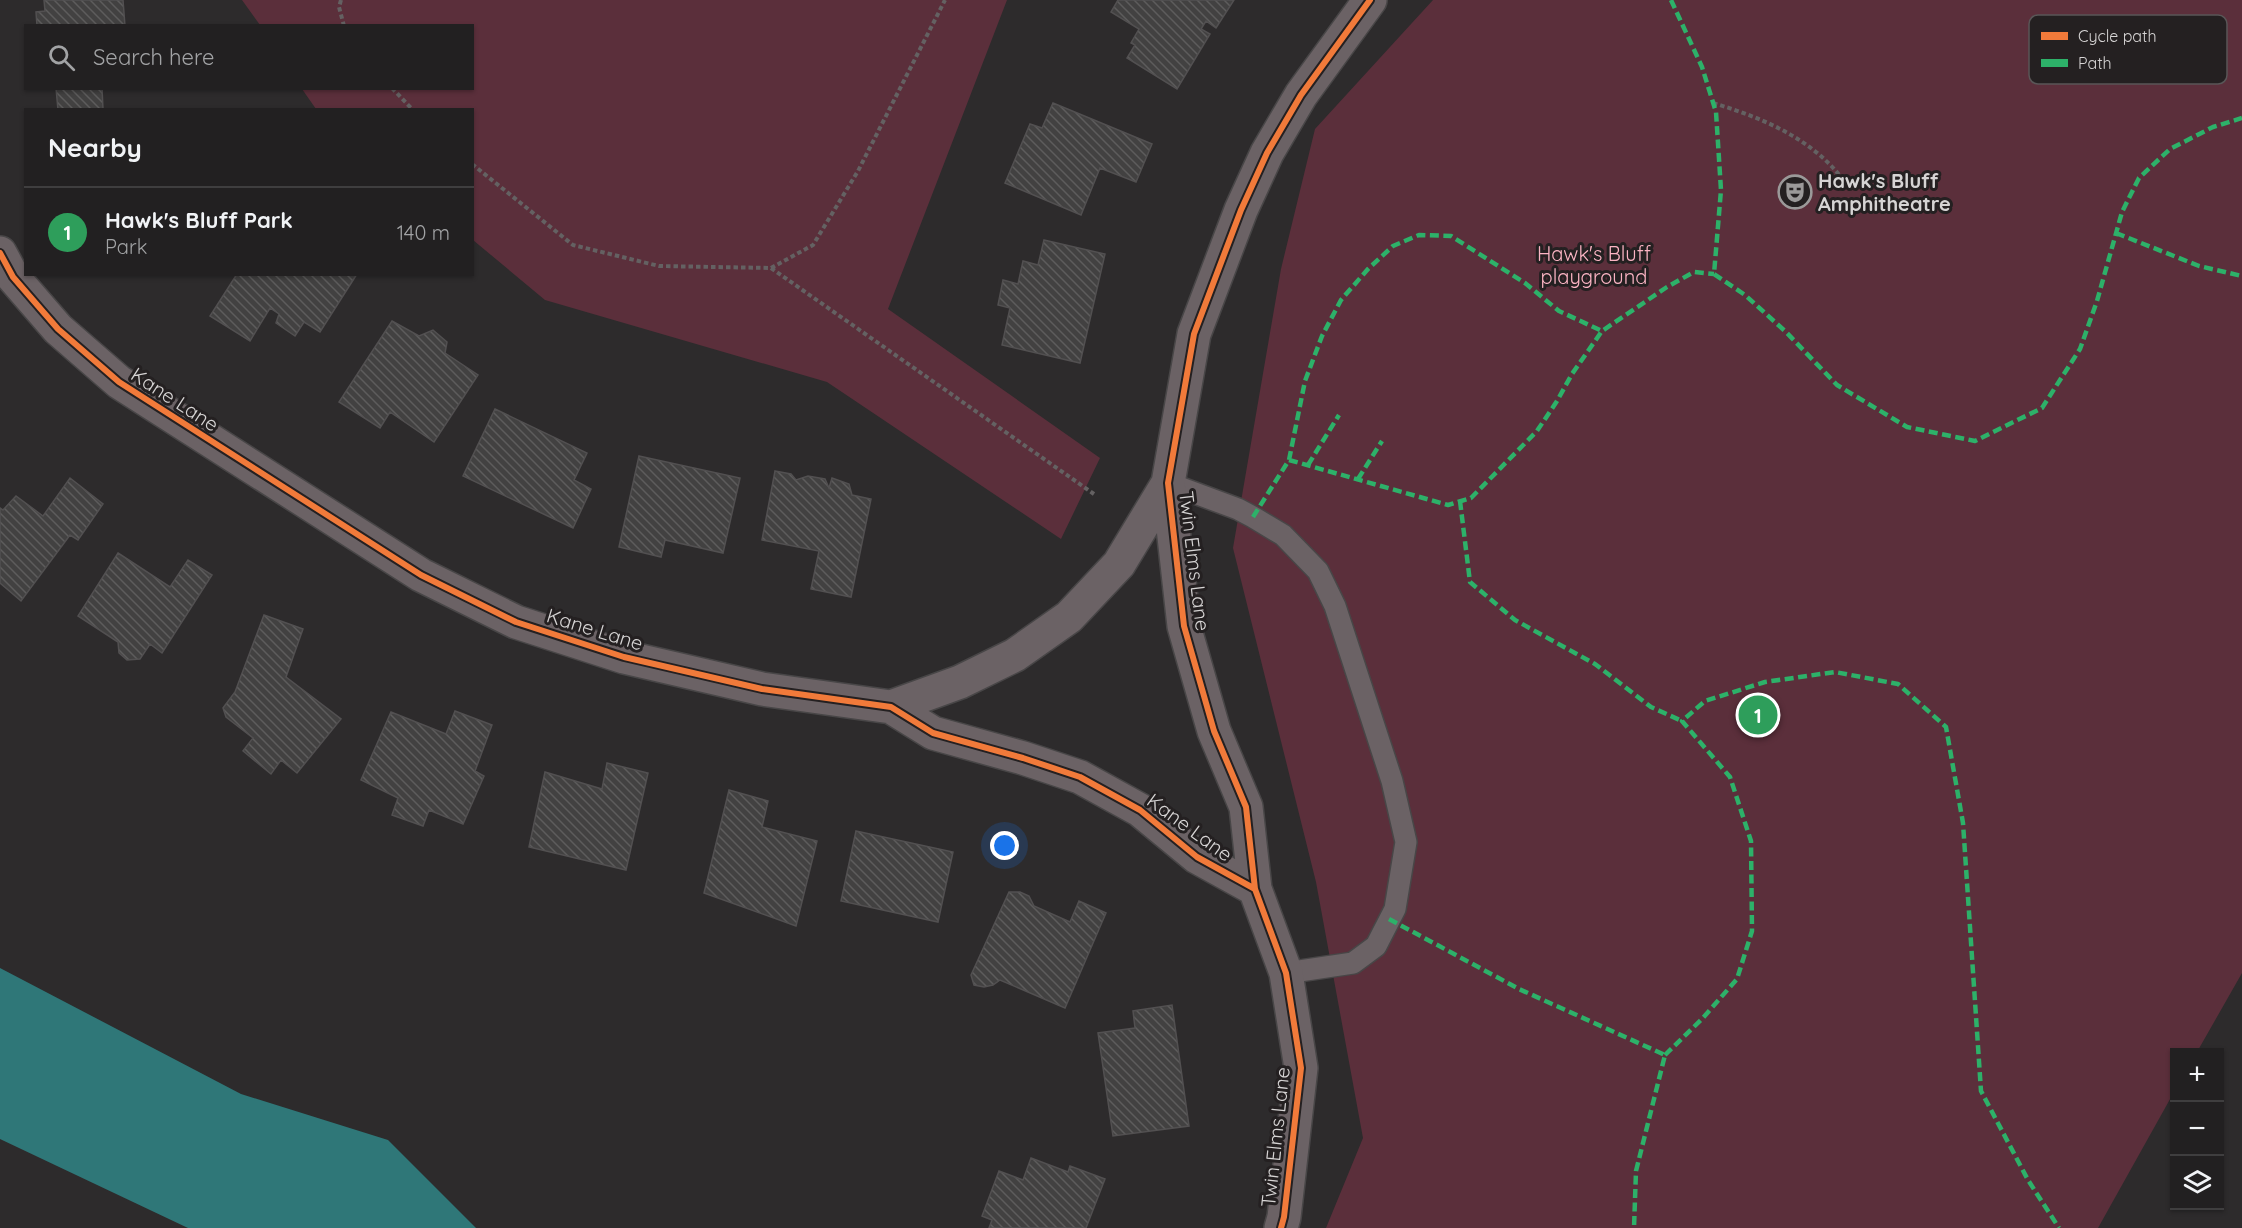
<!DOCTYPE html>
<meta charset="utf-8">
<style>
body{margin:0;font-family:Quicksand,sans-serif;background:#2e2d2e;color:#f1f3f6}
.controls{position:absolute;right:18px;bottom:18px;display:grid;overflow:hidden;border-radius:0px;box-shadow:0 2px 4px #0004}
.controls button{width:54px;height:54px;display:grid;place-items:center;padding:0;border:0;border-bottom:2px solid #3f3e3f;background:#222021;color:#f1f3f6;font:30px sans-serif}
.you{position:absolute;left:1005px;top:846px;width:21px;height:21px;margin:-15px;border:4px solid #fff;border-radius:50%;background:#1a73e8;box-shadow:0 0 0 9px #1a73e833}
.badge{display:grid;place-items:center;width:39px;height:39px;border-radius:50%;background:#8bbbb9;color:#fff;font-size:20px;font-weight:700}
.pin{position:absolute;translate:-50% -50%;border:3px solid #fff;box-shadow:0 2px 6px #0006}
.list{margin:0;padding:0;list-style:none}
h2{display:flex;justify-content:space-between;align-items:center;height:78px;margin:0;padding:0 24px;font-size:26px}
h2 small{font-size:20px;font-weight:400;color:#a2a3a5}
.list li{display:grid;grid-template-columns:39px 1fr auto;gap:18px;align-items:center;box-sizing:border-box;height:90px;padding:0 24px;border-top:2px solid #3f3e3f}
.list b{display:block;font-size:22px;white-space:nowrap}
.list p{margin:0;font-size:20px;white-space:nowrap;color:#a2a3a5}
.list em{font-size:20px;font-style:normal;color:#a2a3a5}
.icon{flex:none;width:33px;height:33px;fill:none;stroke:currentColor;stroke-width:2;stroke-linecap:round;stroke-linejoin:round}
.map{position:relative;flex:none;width:2242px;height:1228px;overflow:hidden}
.search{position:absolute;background:#222021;box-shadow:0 2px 4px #0004;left:24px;top:24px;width:450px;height:66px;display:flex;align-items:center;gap:15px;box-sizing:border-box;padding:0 21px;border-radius:0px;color:#a2a3a5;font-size:22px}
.panel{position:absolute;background:#222021;box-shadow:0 2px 4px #0004;left:24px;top:108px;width:450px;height:168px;border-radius:0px}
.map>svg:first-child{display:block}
</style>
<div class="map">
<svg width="2242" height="1228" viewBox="0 0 2242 1228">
<defs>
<pattern id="building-back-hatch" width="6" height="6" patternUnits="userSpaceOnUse" patternTransform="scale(1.5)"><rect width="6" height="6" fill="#424141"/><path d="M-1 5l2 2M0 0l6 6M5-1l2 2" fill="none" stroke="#5d5c5c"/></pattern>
</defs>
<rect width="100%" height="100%" fill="#2d2b2c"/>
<path fill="#5b2f3b" d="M 242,0 L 1007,0 L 888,309 L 1100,458 L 1061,539 L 827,382 L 545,300 L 473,240 L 472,110 L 316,109 L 302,89 L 472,88 L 472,26 L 260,25 Z
M 1433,0 L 2242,0 L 2242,973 L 2197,1052 L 2174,1052 L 2174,1092 L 2098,1228 L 1326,1228 L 1363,1138 L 1316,882 L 1233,548 L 1281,269 L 1315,129 Z"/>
<path fill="#2f7778" d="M 0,968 L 241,1094 L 388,1140 L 476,1228 L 188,1228 L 0,1139 Z"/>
<path fill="url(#building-back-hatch)" stroke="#525051" stroke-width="1.5" d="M 44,0 L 123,0 L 125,26 L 37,26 L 36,12 L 45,11 Z
M 1118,0 L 1234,0 L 1216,28 L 1206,21 L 1201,29 L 1210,34 L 1177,89 L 1127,58 L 1135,45 L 1131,43 L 1139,29 L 1111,12 Z
M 56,88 L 102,88 L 103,109 L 58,110 Z
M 1053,103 L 1152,144 L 1136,182 L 1100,168 L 1081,215 L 1005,183 L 1030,124 L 1042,128 Z
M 1044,240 L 1105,254 L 1080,363 L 1002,345 L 1010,308 L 998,305 L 1003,280 L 1018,284 L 1023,261 L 1038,265 Z
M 237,274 L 357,274 L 320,332 L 304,322 L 295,336 L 276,323 L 279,314 L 270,308 L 250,341 L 210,316 Z
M 392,321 L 419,336 L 433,330 L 447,342 L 445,353 L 478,375 L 434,442 L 390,412 L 380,428 L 339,402 Z
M 495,409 L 587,453 L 574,480 L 591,489 L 573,528 L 463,476 Z
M 639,456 L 740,478 L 723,553 L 665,540 L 661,557 L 619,547 Z
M 775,471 L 791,474 L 796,480 L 808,476 L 825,479 L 829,488 L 832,478 L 849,484 L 852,495 L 871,499 L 851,597 L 811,589 L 819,551 L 762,540 Z
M 70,478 L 103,504 L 78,540 L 70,535 L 21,601 L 0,583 L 0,508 L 3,510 L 16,496 L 43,516 Z
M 118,553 L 170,587 L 188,560 L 212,575 L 162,653 L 150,644 L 140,659 L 127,660 L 119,653 L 118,642 L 78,616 Z
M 264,615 L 303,629 L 286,677 L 341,719 L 297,773 L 281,760 L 271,774 L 243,751 L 253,738 L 226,717 L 223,708 L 235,692 Z
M 455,711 L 492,725 L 475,771 L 484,776 L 463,824 L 429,810 L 423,826 L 392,815 L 398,798 L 361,780 L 391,712 L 446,734 Z
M 607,763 L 648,773 L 626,870 L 529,847 L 545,772 L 602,789 Z
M 729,790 L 768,801 L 762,827 L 817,841 L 796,926 L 704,893 Z
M 856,831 L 953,852 L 938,922 L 841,901 Z
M 1009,892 L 1020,892 L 1029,896 L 1034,906 L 1070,922 L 1079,901 L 1106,913 L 1065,1008 L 1000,980 L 993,985 L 984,987 L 974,985 L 971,975 Z
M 1172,1005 L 1189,1126 L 1113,1136 L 1098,1033 L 1135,1028 L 1133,1011 Z
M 1031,1158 L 1068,1172 L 1070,1166 L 1105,1179 L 1086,1228 L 989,1228 L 992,1220 L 982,1216 L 999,1171 L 1023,1180 Z"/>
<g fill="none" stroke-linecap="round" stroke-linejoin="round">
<g stroke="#484647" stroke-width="24">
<path id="lane" d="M 1168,483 L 1238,509 L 1253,517 L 1283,535 L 1318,571 L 1335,606 L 1392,781 L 1406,842 L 1395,909 L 1376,946 L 1353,963 L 1286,973"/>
</g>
<g stroke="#484647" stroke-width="36">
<path id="street" d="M 0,253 L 13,277 L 58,329 L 119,382 L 421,575 L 516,622 L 624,657 L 762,689 L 891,707 L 933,733 L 1023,758 L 1080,777 L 1140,810 L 1197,857 L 1255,889
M 891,707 L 960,682 L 1015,655 L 1069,617 L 1119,564 L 1168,483
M 1281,1228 L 1284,1217 L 1301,1068 L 1286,973 L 1255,889 L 1246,807 L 1214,731 L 1184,626 L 1168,483 L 1194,334 L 1241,210 L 1267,153 L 1301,95 L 1370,0"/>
</g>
<path stroke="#646162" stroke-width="4" stroke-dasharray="4.5 3" stroke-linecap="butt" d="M 341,0 L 339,7 L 344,26
M 392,88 L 413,110
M 1713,103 C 1763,118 1813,139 1844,181
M 472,164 L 573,245 L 659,266 L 771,268 L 1094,494
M 771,268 L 813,245 L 858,171 L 945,0"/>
<use href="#lane" stroke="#6b6265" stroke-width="21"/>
<use href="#street" stroke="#6b6265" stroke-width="33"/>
<path stroke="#2db169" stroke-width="4.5" stroke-dasharray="9 4.5" stroke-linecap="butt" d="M 1671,0 L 1702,67 L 1716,112 L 1721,190 L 1714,274 L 1745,295 L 1786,332 L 1837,385 L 1907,427 L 1975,441 L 2042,408 L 2080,349 L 2097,301 L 2122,212 L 2139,178 L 2170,149 L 2213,127 L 2242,118
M 2116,233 L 2199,266 L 2242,276
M 1289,460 L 1448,505 L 1471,498 L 1537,431 L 1557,401 L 1572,374 L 1602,331
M 1308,465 L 1339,415
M 1358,479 L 1382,441
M 1460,501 L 1470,582 L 1515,620 L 1595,664 L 1651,707 L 1682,721
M 1253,517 L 1289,460 L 1305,381 L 1322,336 L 1341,300 L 1368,269 L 1393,246 L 1419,235 L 1451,236 L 1525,283 L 1559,311 L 1602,331 L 1667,287 L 1694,272 L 1714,274
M 1389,919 L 1519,989 L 1665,1055 L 1636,1171 L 1634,1228
M 1665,1055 L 1702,1019 L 1737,979 L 1752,931 L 1751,841 L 1730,777 L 1682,721 L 1705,701 L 1765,682 L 1835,672 L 1898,684 L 1946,727 L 1963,823 L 1981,1091 L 2028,1180 L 2059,1228"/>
<g stroke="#242021" stroke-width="10">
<path id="cycleway" d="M 0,253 L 13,277 L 58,329 L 119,382 L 421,575 L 516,622 L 624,657 L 762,689 L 891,707 L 933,733 L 1023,758 L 1080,777 L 1140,810 L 1197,857 L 1255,889
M 1281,1228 L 1284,1217 L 1301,1068 L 1286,973 L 1255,889 L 1246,807 L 1214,731 L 1184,626 L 1168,483 L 1194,334 L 1241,210 L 1267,153 L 1301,95 L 1370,0"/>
</g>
<use href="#cycleway" stroke="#f17a3a" stroke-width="6"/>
</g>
<defs>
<g id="theatre-ring" transform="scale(1.725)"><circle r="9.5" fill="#242021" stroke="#9b9999" stroke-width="1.5"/><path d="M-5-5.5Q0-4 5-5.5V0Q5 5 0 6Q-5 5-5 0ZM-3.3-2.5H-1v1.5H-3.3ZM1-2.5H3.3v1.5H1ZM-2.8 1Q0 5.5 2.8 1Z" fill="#9b9999"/></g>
</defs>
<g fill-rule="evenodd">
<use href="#theatre-ring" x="1795" y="192"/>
</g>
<g text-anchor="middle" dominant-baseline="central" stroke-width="6" stroke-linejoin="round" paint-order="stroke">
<g font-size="20" font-weight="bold" fill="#d6d4d4" stroke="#242021" text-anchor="start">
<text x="1818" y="180">Hawk's Bluff<tspan x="1818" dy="23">Amphitheatre</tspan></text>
</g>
<g font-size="20" fill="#fcb4c4" stroke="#242021">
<text x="1594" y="253">Hawk's Bluff<tspan x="1594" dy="23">playground</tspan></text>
</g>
<g font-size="20" fill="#d6d4d4" stroke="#242021">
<text transform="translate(175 399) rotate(33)">Kane Lane</text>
<text transform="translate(1195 561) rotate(83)">Twin Elms Lane</text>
<text transform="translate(595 629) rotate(17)">Kane Lane</text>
<text transform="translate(1190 827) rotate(36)">Kane Lane</text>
<text transform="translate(1275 1137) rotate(-84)">Twin Elms Lane</text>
</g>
</g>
<rect x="2029" y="15" width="198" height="69" rx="9" fill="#242021" stroke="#595657" stroke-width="1.5"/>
<rect x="2041" y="32" width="27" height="8" fill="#f17a3a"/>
<rect x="2041" y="59" width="27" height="8" fill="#2db169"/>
<g font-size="16" fill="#d6d4d4">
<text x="2078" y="42">Cycle path</text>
<text x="2078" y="69">Path</text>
</g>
</svg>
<div class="controls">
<button>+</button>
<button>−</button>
<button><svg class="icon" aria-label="layers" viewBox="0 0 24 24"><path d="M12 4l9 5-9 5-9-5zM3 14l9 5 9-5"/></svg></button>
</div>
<div class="you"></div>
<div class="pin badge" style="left:1758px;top:715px;background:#2e9e5b">1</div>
<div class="search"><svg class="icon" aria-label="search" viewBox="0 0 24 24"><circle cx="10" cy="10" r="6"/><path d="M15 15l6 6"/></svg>Search here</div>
<section class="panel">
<h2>Nearby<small></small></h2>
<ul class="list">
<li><span class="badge" style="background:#2e9e5b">1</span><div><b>Hawk's Bluff Park</b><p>Park</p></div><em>140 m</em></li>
</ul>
</section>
</div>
